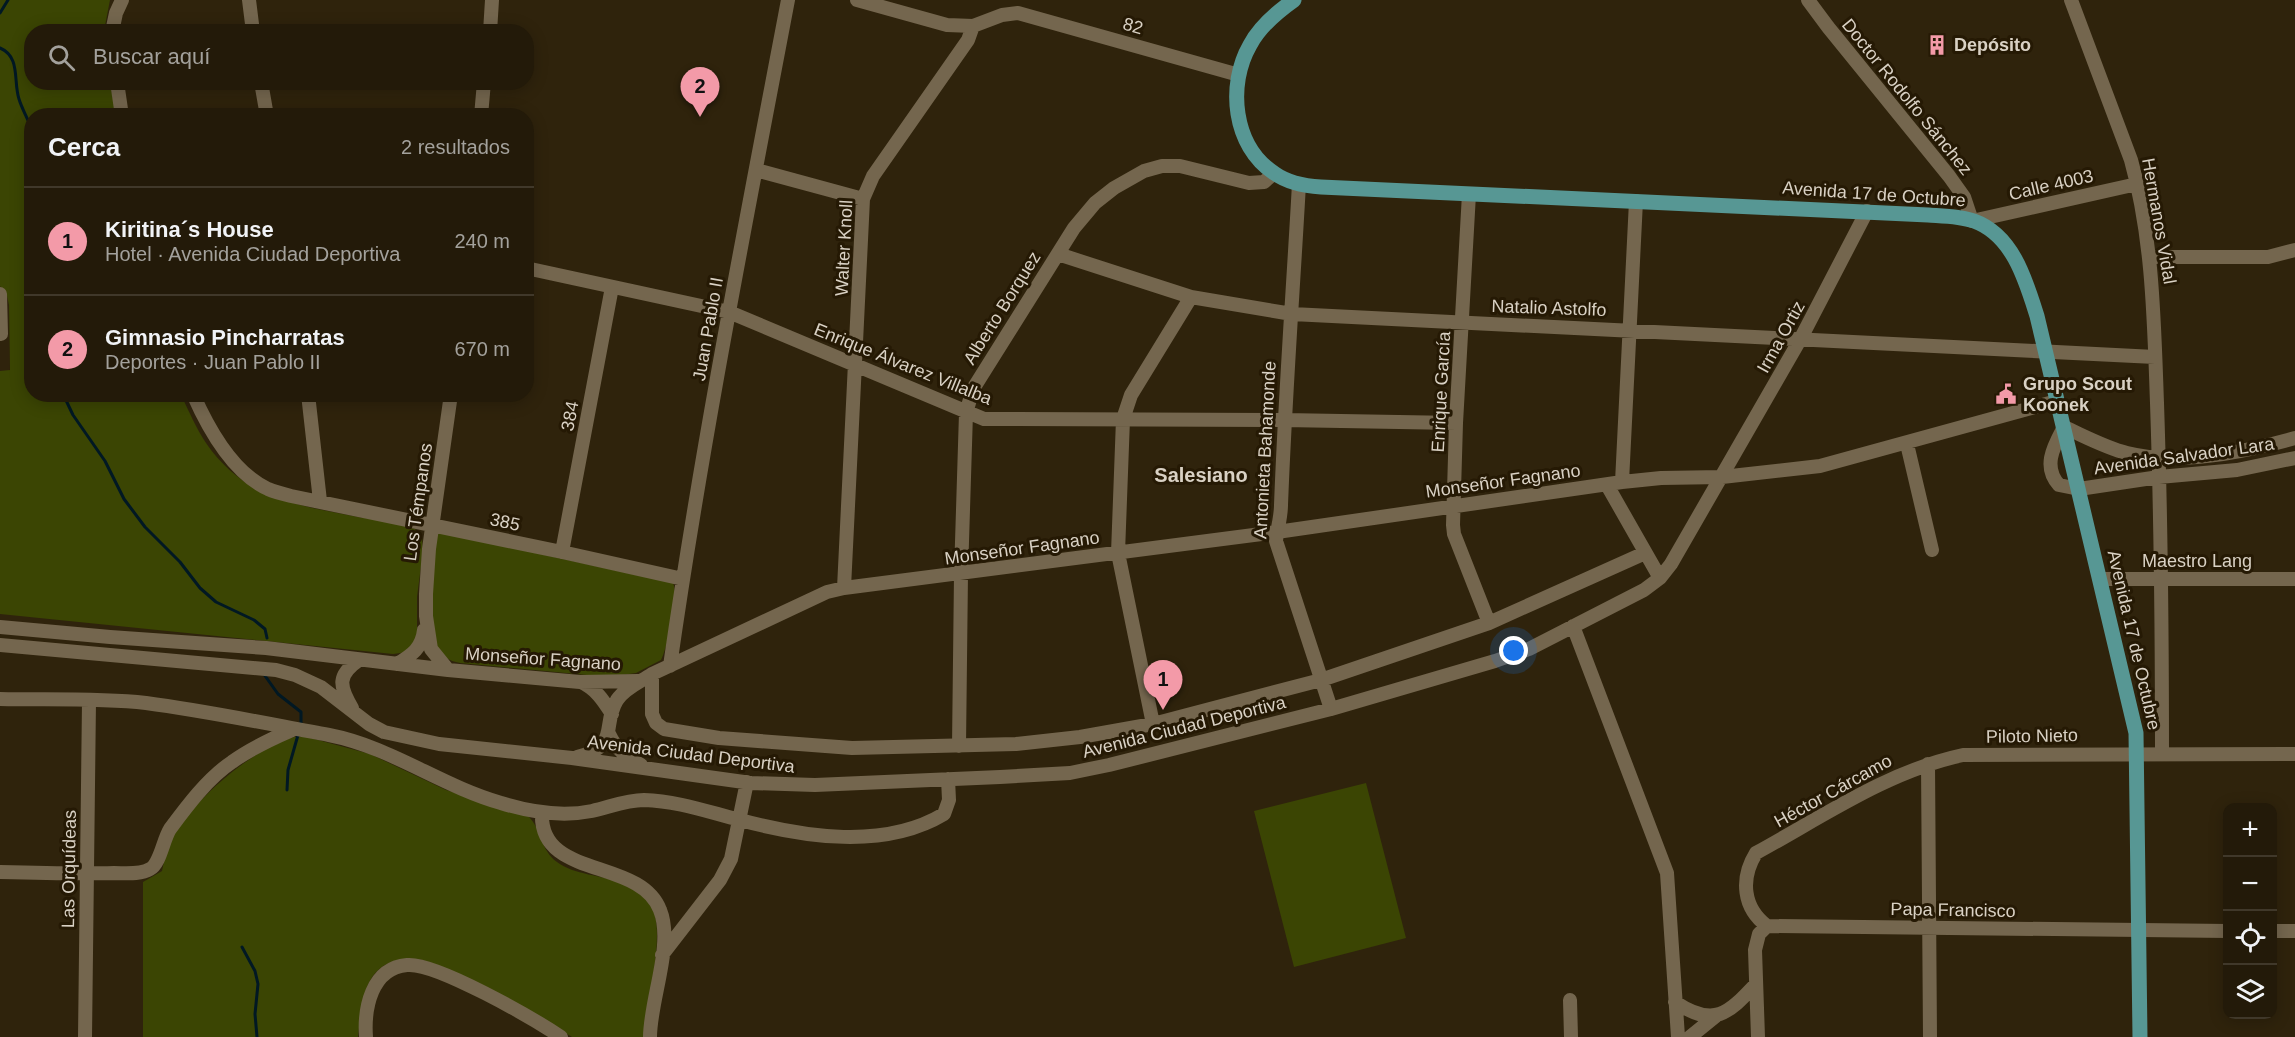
<!DOCTYPE html>
<html lang="es">
<meta charset="utf-8">
<style>
body{margin:0;font-family:Arial,sans-serif;background:#2b2312;color:#f1f3f6}
.controls{position:absolute;right:18px;bottom:18px;display:grid;overflow:hidden;border-radius:12px;box-shadow:0 3px 15px #0003}
.controls button{width:54px;height:54px;display:grid;place-items:center;padding:0;border:0;border-bottom:2px solid #40382a;background:#231a09;color:#f1f3f6;font:30px sans-serif}
.you{position:absolute;left:1514px;top:651px;width:21px;height:21px;margin:-15px;border:4px solid #fff;border-radius:50%;background:#1a73e8;box-shadow:0 0 0 9px #1a73e833}
.badge{display:grid;place-items:center;width:39px;height:39px;border-radius:50%;background:#f39aa8;color:#111;font-size:20px;font-weight:700}
.pin{position:absolute;translate:-50% -50px;filter:drop-shadow(0 2px 3px #0008)}
.pin::after{content:'';position:absolute;top:32px;width:21px;height:18px;background:inherit;clip-path:polygon(0 0,100% 0,50% 100%)}
.list{margin:0;padding:0;list-style:none}
h2{display:flex;justify-content:space-between;align-items:center;height:78px;margin:0;padding:0 24px;font-size:26px}
h2 small{font-size:20px;font-weight:400;color:#a3a19c}
.list li{display:grid;grid-template-columns:39px 1fr auto;gap:18px;align-items:center;box-sizing:border-box;height:108px;padding:0 24px;border-top:2px solid #40382a}
.list b{display:block;font-size:22px;white-space:nowrap}
.list p{margin:0;font-size:20px;white-space:nowrap;color:#a3a19c}
.list em{font-size:20px;font-style:normal;color:#a3a19c}
.icon{flex:none;width:33px;height:33px;fill:none;stroke:currentColor;stroke-width:2;stroke-linecap:round;stroke-linejoin:round}
.map{position:relative;flex:none;width:2295px;height:1037px;overflow:hidden}
.search{position:absolute;background:#231a09;box-shadow:0 3px 15px #0003;left:24px;top:24px;width:510px;height:66px;display:flex;align-items:center;gap:15px;box-sizing:border-box;padding:0 21px;border-radius:24px;color:#a3a19c;font-size:22px}
.panel{position:absolute;background:#231a09;box-shadow:0 3px 15px #0003;left:24px;top:108px;width:510px;height:294px;border-radius:24px}
.map>svg:first-child{display:block}
</style>
<div class="map">
<svg width="2295" height="1037" viewBox="0 0 2295 1037">
<rect width="100%" height="100%" fill="#2f230c"/>
<path fill="#3b4503" d="M 0,0 L 110,0 L 104,31 L 32,32 L 32,82 L 110,83 L 116,115 L 32,116 L 32,394 L 181,395 C 189,411 196,428 206,443 C 243,497 294,505 353,516 C 373,520 397,521 415,529 L 422,538 L 423,551 L 417,597 L 417,636 L 408,652 L 393,654 L 0,614 L 0,371 L 10,370 L 9,305 L 7,296 L 0,286 Z
M 439,532 L 673,583 C 679,595 668,646 661,660 L 636,673 L 608,677 L 460,663 C 449,661 440,656 436,644 C 426,618 434,565 435,536 Z
M 294,737 L 307,737 L 370,754 L 446,790 L 528,816 C 542,829 540,850 557,862 C 574,875 602,875 622,883 C 634,888 644,894 651,905 C 667,931 646,1006 644,1037 L 572,1037 L 518,1004 L 423,960 C 366,953 363,992 358,1037 L 143,1037 L 143,882 L 162,871 C 164,862 165,853 169,844 C 187,805 252,748 294,737 Z
M 1366,783 L 1406,938 L 1294,967 L 1254,811 Z"/>
<g fill="none" stroke-linecap="round" stroke-linejoin="round">
<path stroke="#011823" stroke-width="3" d="M 0,13 L 8,0
M 0,48 C 21,57 13,81 19,99 C 22,109 28,119 32,130
M 32,167 C 27,180 27,227 32,240
M 63,394 L 73,415 L 105,461 L 124,499 L 145,527 L 180,562 L 200,588 L 216,602 L 254,620 L 265,629 L 267,638
M 263,673 L 278,694 L 301,712 L 301,723
M 287,790 L 288,770 L 298,735
M 242,947 L 255,971 L 258,984 L 255,1014 L 257,1037"/>
<path stroke="#74664e" stroke-width="14" d="M 249,0 L 253,32
M 857,0 L 947,25 L 973,26
M 1808,0 L 1828,27 L 1949,176 L 1964,197 L 1972,221 L 2137,184
M 2071,0 L 2131,160 C 2153,239 2154,322 2157,403 C 2161,520 2162,636 2162,753
M 112,32 L 116,13 L 122,0
M 490,32 L 492,0
M 117,82 L 122,116
M 261,82 L 267,116
M 481,116 L 484,82
M 756,170 L 863,199
M 1299,184 C 1293,291 1285,398 1281,505 C 1281,518 1277,529 1276,541 L 1331,709
M 1469,194 L 1456,423 L 1453,525 L 1454,534 L 1489,623
M 1058,254 L 1191,297 L 1292,314 L 2155,357
M 2149,257 L 2268,257 L 2295,250
M 526,268 L 729,312 L 984,419 L 1284,420 L 1456,423
M 0,294 L 1,334
M 193,394 C 208,428 233,473 268,489 C 275,492 283,494 291,496 L 562,552 L 683,579
M 308,394 L 320,501
M 2295,438 C 2245,452 2179,466 2127,453 C 2106,448 2084,436 2064,427 C 2054,446 2042,466 2059,485 L 2079,489 L 2159,477 L 2237,470 L 2295,458
M 1907,444 L 1932,550
M 1622,482 L 1636,201
M 1607,485 L 1660,578
M 562,552 L 612,287
M 2100,579 L 2295,579
M 844,588 L 863,199 L 873,176 L 968,40 L 973,26 L 1002,15 L 1018,13 L 1239,75
M 1573,626 L 1667,873 L 1678,1037
M 0,627 L 110,637 L 266,648 L 448,670 L 580,682 L 638,681
M 0,645 L 276,670 L 295,675 L 321,687 L 369,724 L 384,732 L 439,744 L 572,758 L 751,783 L 815,785 L 1000,777 L 1070,773 L 1109,765 L 1331,709 L 1495,661 L 1529,649 L 1644,590 L 1660,578 L 1671,564 L 1801,338 L 1867,211
M 397,664 C 412,655 422,648 424,630
M 670,666 C 702,443 746,221 788,0
M 448,670 L 431,649 L 426,616 L 426,594 L 429,549 L 451,394
M 652,674 L 652,714 L 656,723 L 664,729 L 719,738 L 852,748 L 1016,744 L 1080,737 L 1153,724 L 1321,680 L 1489,623 L 1645,553
M 581,682 C 596,689 603,700 612,714
M 0,699 C 48,700 98,698 146,703 C 207,711 269,724 329,735 C 391,747 441,786 501,803 C 530,812 562,817 592,811 C 610,807 626,800 644,800 C 678,801 708,812 740,820 C 804,837 884,850 944,814 L 949,800 L 948,779
M 352,708 C 339,686 337,675 359,660
M 1153,724 L 1118,553 L 1123,419 L 1131,395 L 1191,297
M 609,734 C 616,749 626,757 641,765
M 959,746 L 961,574 L 966,413 L 973,389 L 1074,228 L 1095,203 L 1114,188 L 1144,171 L 1162,166 L 1180,166 L 1249,183 L 1264,182 L 1274,173
M 577,757 C 621,746 601,726 617,700 C 625,688 640,682 652,674 L 827,592 L 844,588 L 1277,532 L 1622,482 L 1661,478 L 1722,477 L 1820,466 L 2057,401
M 1928,764 L 1930,1037
M 542,812 C 538,880 640,857 660,910 C 674,944 650,1000 650,1037
M 0,872 C 38,873 76,874 114,873 C 125,873 140,875 150,869 C 160,864 163,840 170,829 C 187,806 208,778 232,762 C 250,749 271,739 292,730
M 1767,926 L 2228,931
M 2272,931 L 2295,931
M 662,955 L 720,880 L 731,859 L 747,782
M 1570,1000 L 1571,1037
M 1675,1002 C 1714,1028 1728,1014 1756,984
M 85,1037 L 89,701
M 366,1037 C 364,1009 371,968 407,965 C 436,962 534,1019 561,1037
M 1690,1037 L 1717,1015
M 1758,1037 L 1755,950 L 1759,934 L 1767,926 C 1743,908 1740,879 1756,853 C 1822,817 1888,771 1963,755 L 2295,754"/>
<path stroke="#579794" stroke-width="15" d="M 1294,0 C 1277,12 1260,26 1250,45 C 1227,85 1233,146 1274,173 C 1288,183 1304,186 1321,187 L 1928,215 C 1943,216 1960,216 1974,221 C 2013,235 2026,281 2037,316 L 2136,733 L 2140,1037"/>
</g>
<defs>
<g id="building-bare" transform="scale(1.62)"><path d="M-4-6H4V6H1V3H-1V6H-4ZM-2.5-4.3h1.7v1.8h-1.7ZM.8-4.3h1.7v1.8H.8ZM-2.5-1h1.7V.8h-1.7ZM.8-1h1.7V.8H.8Z" fill="#f39aa8" stroke="#251904" stroke-width="2.5" paint-order="stroke"/></g>
<g id="civic-bare" transform="scale(1.62)"><path d="M-.6-6.5H3V-4.5H.6V-3L4-1V1h2V6H-6V1h2V-1L-.6-3ZM-1.2 2.5V6h2.4V2.5Z" fill="#f39aa8" stroke="#251904" stroke-width="2.5" paint-order="stroke"/></g>
</defs>
<g fill-rule="evenodd">
<use href="#building-bare" x="1937" y="45"/>
<use href="#civic-bare" x="2006" y="394"/>
</g>
<g text-anchor="middle" dominant-baseline="central" stroke-width="6" stroke-linejoin="round" paint-order="stroke">
<g font-size="18" fill="#d9d1c4" stroke="#251904">
<text transform="translate(1133 26) rotate(16)">82</text>
<text transform="translate(1907 97) rotate(51)">Doctor Rodolfo Sánchez</text>
<text transform="translate(2051 185) rotate(-13)">Calle 4003</text>
<text transform="translate(1874 194) rotate(4)">Avenida 17 de Octubre</text>
<text transform="translate(2159 221) rotate(80)">Hermanos Vidal</text>
<text transform="translate(844 248) rotate(-87)">Walter Knoll</text>
<text transform="translate(1002 308) rotate(-58)">Alberto Borquez</text>
<text transform="translate(1549 308) rotate(2)">Natalio Astolfo</text>
<text transform="translate(708 329) rotate(-80)">Juan Pablo II</text>
<text transform="translate(1781 337) rotate(-61)">Irma Ortiz</text>
<text transform="translate(903 364) rotate(22)">Enrique Álvarez Villalba</text>
<text transform="translate(1441 392) rotate(-87)">Enrique García</text>
<text transform="translate(570 416) rotate(-79)">384</text>
<text transform="translate(1265 450) rotate(-87)">Antonieta Bahamonde</text>
<text transform="translate(2184 456) rotate(-8)">Avenida Salvador Lara</text>
<text transform="translate(1503 481) rotate(-8)">Monseñor Fagnano</text>
<text transform="translate(418 502) rotate(-82)">Los Témpanos</text>
<text transform="translate(505 522) rotate(12)">385</text>
<text transform="translate(1022 548) rotate(-8)">Monseñor Fagnano</text>
<text x="2197" y="561">Maestro Lang</text>
<text transform="translate(2134 640) rotate(77)">Avenida 17 de Octubre</text>
<text transform="translate(543 659) rotate(4)">Monseñor Fagnano</text>
<text transform="translate(1184 727) rotate(-14)">Avenida Ciudad Deportiva</text>
<text transform="translate(2032 736) rotate(-1)">Piloto Nieto</text>
<text transform="translate(691 754) rotate(7)">Avenida Ciudad Deportiva</text>
<text transform="translate(1833 791) rotate(-29)">Héctor Cárcamo</text>
<text transform="translate(69 869) rotate(-89)">Las Orquídeas</text>
<text transform="translate(1953 910) rotate(1)">Papa Francisco</text>
</g>
<g font-size="18" font-weight="bold" fill="#d9d1c4" stroke="#251904" text-anchor="start">
<text x="1954" y="45">Depósito</text>
<text x="2023" y="384">Grupo Scout<tspan x="2023" dy="21">Koonek</tspan></text>
</g>
<g font-size="20" font-weight="bold" fill="#d9d1c4" stroke="#251904">
<text x="1201" y="475">Salesiano</text>
</g>
</g>
</svg>
<div class="controls">
<button>+</button>
<button>−</button>
<button><svg class="icon" aria-label="locate" viewBox="0 0 24 24"><circle cx="12" cy="12" r="6"/><path d="M12 2v4M12 18v4M2 12h4M18 12h4"/></svg></button>
<button><svg class="icon" aria-label="layers" viewBox="0 0 24 24"><path d="M12 4l9 5-9 5-9-5zM3 14l9 5 9-5"/></svg></button>
</div>
<div class="you"></div>
<div class="pin badge" style="left:1163px;top:710px">1</div>
<div class="pin badge" style="left:700px;top:117px">2</div>
<div class="search"><svg class="icon" aria-label="search" viewBox="0 0 24 24"><circle cx="10" cy="10" r="6"/><path d="M15 15l6 6"/></svg>Buscar aquí</div>
<section class="panel">
<h2>Cerca<small>2 resultados</small></h2>
<ul class="list">
<li><span class="badge">1</span><div><b>Kiritina´s House</b><p>Hotel · Avenida Ciudad Deportiva</p></div><em>240 m</em></li>
<li><span class="badge">2</span><div><b>Gimnasio Pincharratas</b><p>Deportes · Juan Pablo II</p></div><em>670 m</em></li>
</ul>
</section>
</div>
